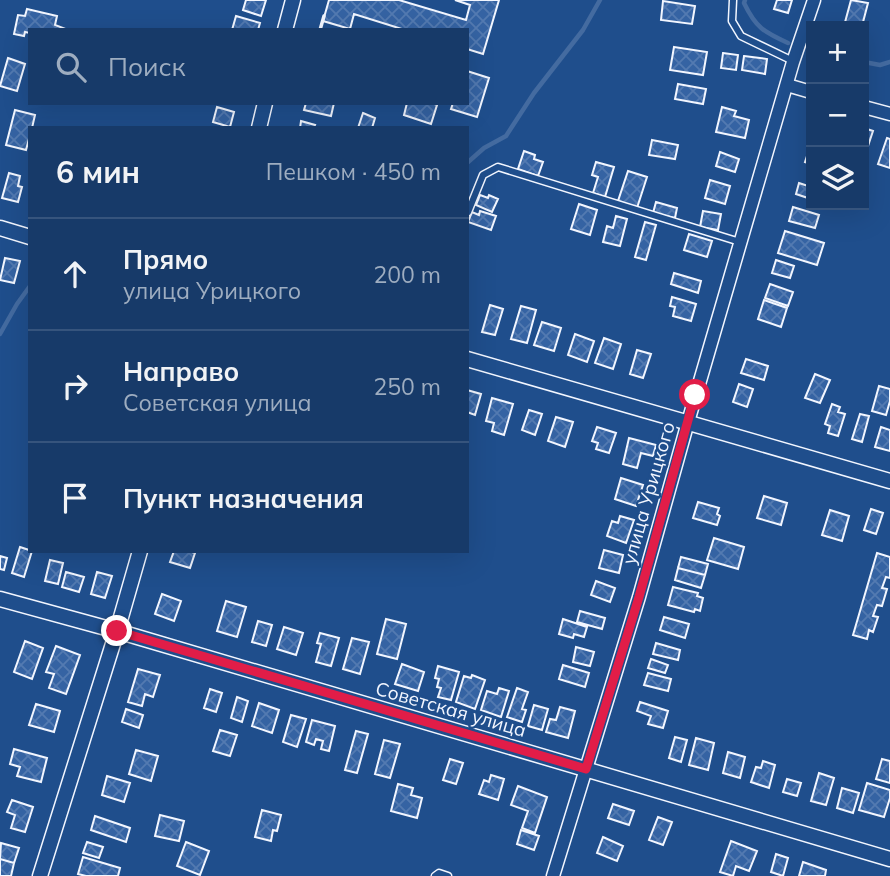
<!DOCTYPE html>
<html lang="ru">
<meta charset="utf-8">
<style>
body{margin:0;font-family:Mulish,sans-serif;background:#20416f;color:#f1f3f6}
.controls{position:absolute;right:21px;top:21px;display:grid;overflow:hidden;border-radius:0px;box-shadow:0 7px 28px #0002}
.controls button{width:63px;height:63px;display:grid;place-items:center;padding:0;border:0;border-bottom:2px solid #36547d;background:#173a69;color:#f1f3f6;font:35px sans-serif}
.stop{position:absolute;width:21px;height:21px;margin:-16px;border:5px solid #e11d48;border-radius:50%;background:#fff}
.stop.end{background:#e11d48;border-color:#fff;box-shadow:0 2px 7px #0008}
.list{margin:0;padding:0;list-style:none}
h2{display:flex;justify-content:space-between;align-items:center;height:91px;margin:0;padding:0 28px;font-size:30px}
h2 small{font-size:23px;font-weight:400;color:#9eadc0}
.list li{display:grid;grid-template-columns:46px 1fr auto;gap:21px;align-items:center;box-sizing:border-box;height:112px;padding:0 28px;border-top:2px solid #36547d}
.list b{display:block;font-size:26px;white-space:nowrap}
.list p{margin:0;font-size:23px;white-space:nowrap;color:#9eadc0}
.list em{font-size:23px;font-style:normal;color:#9eadc0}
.icon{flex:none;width:38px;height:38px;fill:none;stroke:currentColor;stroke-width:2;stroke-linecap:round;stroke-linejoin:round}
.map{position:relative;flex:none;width:890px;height:876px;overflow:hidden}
.search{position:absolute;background:#173a69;box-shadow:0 7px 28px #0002;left:28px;top:28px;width:441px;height:77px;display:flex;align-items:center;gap:18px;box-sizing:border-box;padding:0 24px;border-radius:0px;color:#9eadc0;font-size:26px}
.panel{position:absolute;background:#173a69;box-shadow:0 7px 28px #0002;left:28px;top:126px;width:441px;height:427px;border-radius:0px}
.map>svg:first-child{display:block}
</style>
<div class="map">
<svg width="890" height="876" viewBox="0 0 890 876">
<defs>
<pattern id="building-cross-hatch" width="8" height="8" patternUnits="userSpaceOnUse" patternTransform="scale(1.75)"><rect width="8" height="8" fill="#3563a3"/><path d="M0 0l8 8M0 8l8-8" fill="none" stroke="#537ab1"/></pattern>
</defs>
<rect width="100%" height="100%" fill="#1f4e8c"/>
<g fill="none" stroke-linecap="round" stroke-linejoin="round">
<path stroke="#446ba0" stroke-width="4.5" d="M 745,0 L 744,3 C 756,28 764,32 788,43
M 864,62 L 880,65 L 890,62
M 467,163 L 484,148 L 506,136 L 534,93 L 583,30 L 600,0
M 0,334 L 17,304 L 30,286"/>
</g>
<path fill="url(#building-cross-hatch)" stroke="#f2f6ff" stroke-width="2" d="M 246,0 L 266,0 L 261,16 L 243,10 Z
M 329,0 L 399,0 L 466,20 L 470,5 L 455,0 L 499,0 L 483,54 L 467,49 L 467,30 L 405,30 L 354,14 L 350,29 L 323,21 Z
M 777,0 L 792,0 L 788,13 L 774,9 Z
M 851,0 L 868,3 L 862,26 L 844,26 Z
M 663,1 L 695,6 L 692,24 L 661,20 Z
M 27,9 L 57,16 L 55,25 L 68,30 L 30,30 L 30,33 L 25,32 L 24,36 L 14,34 L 18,15 L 25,16 Z
M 236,16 L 260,23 L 258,30 L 232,30 Z
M 674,47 L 707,52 L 703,75 L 670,70 Z
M 723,53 L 738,55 L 736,70 L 721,68 Z
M 744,56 L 767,59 L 765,74 L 742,70 Z
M 8,58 L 25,64 L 17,91 L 0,86 Z
M 467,71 L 489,78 L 477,117 L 451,109 L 453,103 L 467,103 Z
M 678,84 L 706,89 L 703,104 L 675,99 Z
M 306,103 L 334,103 L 331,116 L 304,110 Z
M 407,103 L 432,103 L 437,105 L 431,124 L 404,115 Z
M 217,107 L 234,112 L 230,127 L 213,122 Z
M 722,107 L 736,111 L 734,116 L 749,120 L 745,138 L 716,132 Z
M 15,110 L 35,115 L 32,128 L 30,128 L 30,135 L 26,150 L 6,145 Z
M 363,113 L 375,118 L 372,128 L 358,128 Z
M 301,121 L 315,125 L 314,127 L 317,128 L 300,128 Z
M 864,128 L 873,131 L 866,152 L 864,151 Z
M 887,138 L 890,139 L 890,168 L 878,164 Z
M 652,140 L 678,145 L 675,159 L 649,155 Z
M 809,150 L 811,151 L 811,164 L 805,162 Z
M 524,151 L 535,155 L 534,159 L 543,162 L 538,176 L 518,169 Z
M 720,152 L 739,159 L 735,172 L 716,166 Z
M 596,162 L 614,167 L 605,197 L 593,193 L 598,177 L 592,175 Z
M 628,171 L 647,177 L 637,208 L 618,201 Z
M 9,173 L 20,176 L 18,186 L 22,187 L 18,202 L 2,198 Z
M 710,180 L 730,186 L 725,204 L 705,198 Z
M 799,183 L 811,187 L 811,199 L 796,194 Z
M 480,195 L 488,198 L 489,195 L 498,199 L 492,212 L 476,205 Z
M 656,202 L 677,208 L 675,218 L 653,213 Z
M 579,204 L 597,210 L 590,235 L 571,229 Z
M 793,207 L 819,215 L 815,228 L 789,221 Z
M 480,211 L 496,216 L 491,230 L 468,222 L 472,212 L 479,215 Z
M 703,211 L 721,214 L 718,230 L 700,227 Z
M 616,216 L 627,219 L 620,246 L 603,242 L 607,226 L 613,228 Z
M 645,222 L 656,225 L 646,260 L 635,257 Z
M 785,231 L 824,243 L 817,265 L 778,253 Z
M 689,234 L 712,241 L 707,257 L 684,250 Z
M 5,258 L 20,261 L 14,283 L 0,280 Z
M 776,260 L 794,266 L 790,278 L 772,273 Z
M 674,273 L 701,281 L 698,293 L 671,284 Z
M 770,284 L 793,292 L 788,306 L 765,298 Z
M 672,297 L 696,304 L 691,321 L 673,316 L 675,307 L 670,306 Z
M 764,300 L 787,308 L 781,327 L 758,319 Z
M 490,305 L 503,309 L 495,335 L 482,332 Z
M 521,306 L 536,310 L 527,343 L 511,339 Z
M 542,322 L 561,328 L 554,351 L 534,345 Z
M 575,334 L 594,341 L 587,362 L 568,355 Z
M 604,338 L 621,344 L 613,369 L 595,363 Z
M 637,350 L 651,354 L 643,378 L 630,374 Z
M 746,359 L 768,366 L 764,380 L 741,373 Z
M 815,374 L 830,380 L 820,403 L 805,398 Z
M 739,384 L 753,389 L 747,407 L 733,402 Z
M 879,386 L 890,389 L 890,401 L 886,415 L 872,411 Z
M 467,390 L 481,394 L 475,415 L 467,412 Z
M 492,398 L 513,404 L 504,435 L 492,431 L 494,423 L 486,421 Z
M 832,404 L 840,407 L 838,412 L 845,414 L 838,436 L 828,433 L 830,426 L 825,424 Z
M 529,410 L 542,414 L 535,435 L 522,430 Z
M 860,414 L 869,416 L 862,442 L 852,439 Z
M 556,417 L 573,422 L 565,447 L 548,441 Z
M 597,427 L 616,433 L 609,453 L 596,449 L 598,443 L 592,441 Z
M 881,427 L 890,430 L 890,451 L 875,447 Z
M 629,438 L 656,445 L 653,456 L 641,453 L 637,468 L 623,464 Z
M 621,478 L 643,485 L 636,506 L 615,499 Z
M 764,496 L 787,503 L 781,525 L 757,518 Z
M 698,502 L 719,508 L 717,514 L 720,516 L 717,525 L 693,518 Z
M 871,509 L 883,513 L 876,534 L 864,530 Z
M 830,510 L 849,516 L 842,541 L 822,535 Z
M 620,516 L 634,520 L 626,543 L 607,536 L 612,521 L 618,523 Z
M 714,538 L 744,547 L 738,569 L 707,560 Z
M 20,547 L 32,551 L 24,577 L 12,573 Z
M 604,550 L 623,555 L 619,573 L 599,568 Z
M 174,551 L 188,551 L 195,553 L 190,568 L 170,562 Z
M 877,553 L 890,557 L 890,578 L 886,577 L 882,588 L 887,589 L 882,606 L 877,605 L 873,616 L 878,617 L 873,632 L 869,630 L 867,639 L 853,635 Z
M 0,556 L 7,558 L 4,570 L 0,569 Z
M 681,557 L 708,564 L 705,575 L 678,568 Z
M 50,560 L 63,563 L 58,584 L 45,581 Z
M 678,568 L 705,575 L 701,588 L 675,580 Z
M 66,572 L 84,577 L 79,592 L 62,587 Z
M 97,572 L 112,576 L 105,598 L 91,594 Z
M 596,581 L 615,588 L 610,602 L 591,595 Z
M 673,587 L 698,593 L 697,596 L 703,598 L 700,611 L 695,609 L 694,612 L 668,605 Z
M 162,594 L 181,601 L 174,621 L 155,614 Z
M 226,601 L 246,607 L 237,637 L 217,631 Z
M 580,611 L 605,618 L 602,629 L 577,622 Z
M 664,617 L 689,624 L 685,638 L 660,630 Z
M 386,619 L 406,624 L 397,659 L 377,654 Z
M 563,619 L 587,627 L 584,637 L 574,634 L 573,638 L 559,634 Z
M 258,621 L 272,625 L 266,646 L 252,642 Z
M 284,627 L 303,633 L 296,655 L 277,649 Z
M 320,633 L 339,638 L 331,666 L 316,662 L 321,644 L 317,643 Z
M 352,638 L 369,642 L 360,674 L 343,669 Z
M 25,641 L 43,648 L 32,679 L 14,672 Z
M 656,643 L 680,650 L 678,660 L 653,654 Z
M 56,646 L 80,655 L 66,694 L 49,688 L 54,674 L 46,672 Z
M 576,647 L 594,652 L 590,666 L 573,662 Z
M 651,659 L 668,665 L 665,673 L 648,668 Z
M 402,664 L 424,672 L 418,691 L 395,684 Z
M 563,665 L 589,673 L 585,687 L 559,679 Z
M 438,666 L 459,672 L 451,700 L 438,697 L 441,688 L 437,687 L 439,679 L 435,678 Z
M 138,669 L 160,675 L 153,697 L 145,694 L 142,706 L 128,702 Z
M 648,673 L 671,679 L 668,691 L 644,685 Z
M 472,675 L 485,680 L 475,709 L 456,702 L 464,676 L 471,678 Z
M 499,688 L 509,691 L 501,717 L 481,710 L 487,691 L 497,694 Z
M 517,688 L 528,692 L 522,709 L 526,710 L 522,722 L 507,717 Z
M 210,689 L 222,693 L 216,712 L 204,708 Z
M 237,697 L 248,701 L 242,722 L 231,718 Z
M 640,702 L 668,711 L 663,728 L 648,724 L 651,716 L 637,711 Z
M 259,703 L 279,710 L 272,733 L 252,726 Z
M 36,704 L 60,711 L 54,732 L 29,725 Z
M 534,705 L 548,709 L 542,730 L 528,726 Z
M 560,707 L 575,711 L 568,738 L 546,732 L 550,719 L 556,720 Z
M 126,709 L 143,715 L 139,728 L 122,722 Z
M 291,715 L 306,719 L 297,747 L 283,742 Z
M 312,720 L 335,726 L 329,751 L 321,749 L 323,741 L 316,739 L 314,745 L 306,742 Z
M 220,730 L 237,735 L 230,756 L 213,751 Z
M 356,731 L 368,734 L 357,773 L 345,770 Z
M 675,737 L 687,740 L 681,762 L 669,758 Z
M 696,738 L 714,743 L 708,770 L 689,765 Z
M 384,740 L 400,744 L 390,778 L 375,774 Z
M 14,749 L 47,758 L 41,782 L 17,776 L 20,767 L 10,764 Z
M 136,750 L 158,756 L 151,781 L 129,774 Z
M 728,752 L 745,757 L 740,778 L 723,773 Z
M 450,759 L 463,763 L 456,784 L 443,780 Z
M 882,759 L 890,761 L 890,783 L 876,779 Z
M 763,761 L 775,765 L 769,788 L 751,782 L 756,767 L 761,768 Z
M 819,773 L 834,778 L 826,805 L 811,801 Z
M 491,775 L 504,779 L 498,800 L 479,794 L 484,780 L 489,782 Z
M 107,776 L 130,783 L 124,802 L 102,795 Z
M 787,779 L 801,783 L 797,796 L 783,792 Z
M 867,783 L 890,790 L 890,798 L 884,817 L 859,810 Z
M 398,784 L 413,788 L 411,795 L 422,798 L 417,818 L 391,811 Z
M 518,786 L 547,797 L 535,833 L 522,828 L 528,811 L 511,805 Z
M 842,788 L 859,793 L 853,813 L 837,808 Z
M 12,800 L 33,807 L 25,832 L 11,828 L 15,815 L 7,812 Z
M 613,804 L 634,811 L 629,825 L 608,818 Z
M 262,810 L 281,815 L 277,831 L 273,830 L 271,841 L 255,837 Z
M 160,815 L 184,821 L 179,841 L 155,836 Z
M 95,816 L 130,828 L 126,842 L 91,830 Z
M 658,817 L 672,822 L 663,845 L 649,840 Z
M 521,830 L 539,836 L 534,850 L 517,844 Z
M 603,837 L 623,846 L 617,861 L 597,853 Z
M 731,841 L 757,851 L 749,871 L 736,866 L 733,876 L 720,872 Z
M 87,842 L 103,847 L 99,858 L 83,853 Z
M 186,842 L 209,851 L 200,875 L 177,866 Z
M 1,843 L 19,848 L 14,863 L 0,859 Z
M 776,854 L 788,858 L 783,876 L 771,872 Z
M 83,857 L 120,868 L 118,876 L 86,876 L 78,874 Z
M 0,859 L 14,863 L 11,876 L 0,876 Z
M 803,862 L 826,870 L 825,876 L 799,876 Z"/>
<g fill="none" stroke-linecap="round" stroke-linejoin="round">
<g stroke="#f2f6ff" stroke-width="9">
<path id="service" d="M 733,0 L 732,21 L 741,36 L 793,61
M 468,212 L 483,175 L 498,167 L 740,242
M 435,876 L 439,873 L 448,876"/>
</g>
<g stroke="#f2f6ff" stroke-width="15">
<path id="minor" d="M 787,85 L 811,92
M 864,107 L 890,114
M 553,876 L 639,597 L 688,422 L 793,62 L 814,0"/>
</g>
<g stroke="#f2f6ff" stroke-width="17">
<path id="tertiary" d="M 285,30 L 293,0
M 259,128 L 265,103
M 0,228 L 30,237
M 467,359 L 890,481
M 0,599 L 117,631 L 890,859
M 40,876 L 117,631 L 140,551"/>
</g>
<use href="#service" stroke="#1f4e8c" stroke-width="6"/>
<use href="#minor" stroke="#1f4e8c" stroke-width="12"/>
<use href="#tertiary" stroke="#1f4e8c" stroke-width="14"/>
<path stroke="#f2f6ff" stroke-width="3.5" d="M 320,30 L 324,16"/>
</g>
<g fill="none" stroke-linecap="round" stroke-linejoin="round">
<path stroke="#e11d48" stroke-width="9" d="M 117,631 L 586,769 L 639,597 L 695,395"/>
</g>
<g text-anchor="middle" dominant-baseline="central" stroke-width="5" stroke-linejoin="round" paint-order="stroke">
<g font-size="19" fill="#f2f6ff" stroke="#1f4e8c">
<text transform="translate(648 493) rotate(-74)">улица Урицкого</text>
<text transform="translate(451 709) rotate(16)">Советская улица</text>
</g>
</g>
</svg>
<div class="controls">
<button>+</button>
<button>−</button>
<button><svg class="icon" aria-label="layers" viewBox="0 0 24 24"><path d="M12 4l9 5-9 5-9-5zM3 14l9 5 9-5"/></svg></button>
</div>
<div class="stop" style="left:695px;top:395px"></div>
<div class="stop end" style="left:117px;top:631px"></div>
<div class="search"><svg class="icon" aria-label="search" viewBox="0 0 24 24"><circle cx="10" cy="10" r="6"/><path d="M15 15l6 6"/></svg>Поиск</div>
<section class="panel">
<h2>6 мин<small>Пешком · 450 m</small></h2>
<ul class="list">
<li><svg class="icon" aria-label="ahead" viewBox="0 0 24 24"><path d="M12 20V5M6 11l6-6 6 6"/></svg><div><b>Прямо</b><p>улица Урицкого</p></div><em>200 m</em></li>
<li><svg class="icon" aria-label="right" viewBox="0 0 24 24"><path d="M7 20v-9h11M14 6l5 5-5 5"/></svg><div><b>Направо</b><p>Советская улица</p></div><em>250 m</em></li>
<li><svg class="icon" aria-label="arrive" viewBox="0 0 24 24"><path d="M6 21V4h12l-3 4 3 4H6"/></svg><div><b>Пункт назначения</b></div></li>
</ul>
</section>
</div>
